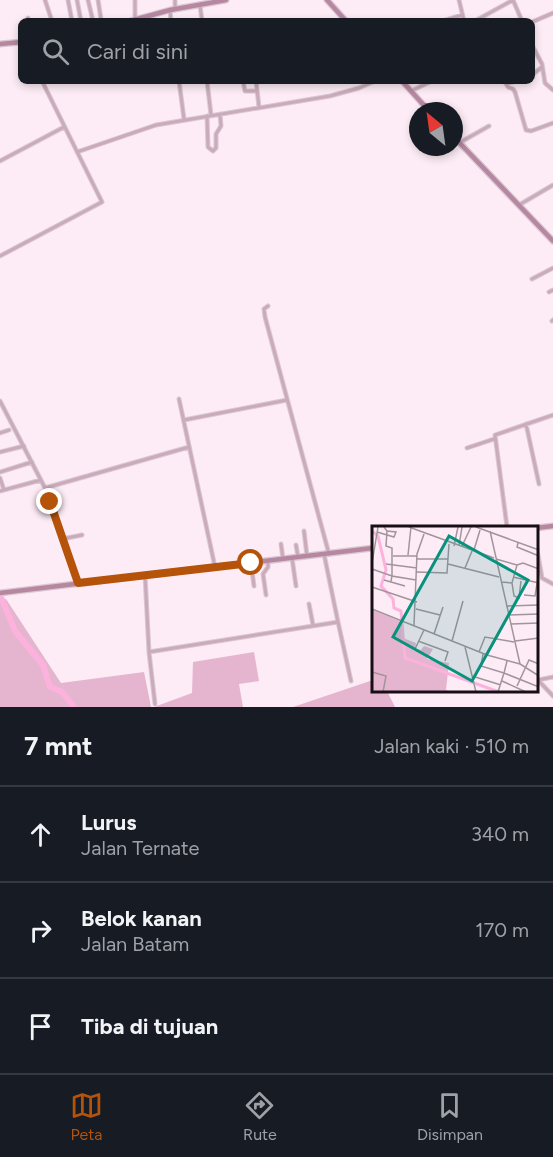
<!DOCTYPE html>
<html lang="id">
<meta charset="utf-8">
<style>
body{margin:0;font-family:Figtree,sans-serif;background:#20242c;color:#f1f3f6}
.compass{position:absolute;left:409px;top:102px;width:54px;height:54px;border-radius:50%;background:#171b24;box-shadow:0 3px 9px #0003;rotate:331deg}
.stop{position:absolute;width:18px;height:18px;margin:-14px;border:4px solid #b45309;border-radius:50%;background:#fff}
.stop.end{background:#b45309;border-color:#fff;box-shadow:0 2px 6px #0008}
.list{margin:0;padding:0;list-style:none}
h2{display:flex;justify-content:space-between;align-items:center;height:78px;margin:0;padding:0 24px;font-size:26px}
h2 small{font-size:20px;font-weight:400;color:#9ea1a6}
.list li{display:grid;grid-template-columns:39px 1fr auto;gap:18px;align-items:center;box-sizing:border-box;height:96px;padding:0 24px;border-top:2px solid #363941}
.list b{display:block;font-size:22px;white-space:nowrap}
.list p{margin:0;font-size:20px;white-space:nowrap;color:#9ea1a6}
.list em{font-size:20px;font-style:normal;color:#9ea1a6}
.icon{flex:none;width:33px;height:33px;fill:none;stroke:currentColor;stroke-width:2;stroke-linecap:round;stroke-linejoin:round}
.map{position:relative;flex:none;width:553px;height:707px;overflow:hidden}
.search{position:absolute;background:#171b24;box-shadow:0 3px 9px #0003;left:18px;right:18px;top:18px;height:66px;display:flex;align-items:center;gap:15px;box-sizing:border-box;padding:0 21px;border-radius:9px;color:#9ea1a6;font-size:22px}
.sheet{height:366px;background:#171b24}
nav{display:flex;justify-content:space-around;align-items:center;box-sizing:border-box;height:84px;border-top:2px solid #363941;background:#171b24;font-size:16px;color:#9ea1a6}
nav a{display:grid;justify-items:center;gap:3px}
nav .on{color:#b45309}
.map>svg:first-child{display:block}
</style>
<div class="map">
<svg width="553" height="707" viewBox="0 0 553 707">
<rect width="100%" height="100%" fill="#fdecf5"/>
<path fill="#e5b5d0" d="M 6,599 L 61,683 L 144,672 L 151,707 L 0,707 L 0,600 Z
M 254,652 L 259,681 L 239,684 L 243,707 L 154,707 L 192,693 L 193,662 Z
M 373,680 L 373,690 L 387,691 L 395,707 L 293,707 Z"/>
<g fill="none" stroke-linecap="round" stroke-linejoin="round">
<path stroke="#fcb2dc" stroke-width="6" d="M 0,595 L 15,631 L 43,665 L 50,687 L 62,692 L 74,707"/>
<g stroke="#d8c9d1" stroke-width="5">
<path id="street" d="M 45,0 L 52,21
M 68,0 L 72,21
M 77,0 L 81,21
M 88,0 L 93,21
M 98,0 L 101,19 L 98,21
M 175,0 L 175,9
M 459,0 L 464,21
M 200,5 L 202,21
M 170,11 L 171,21
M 28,18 L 29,21
M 135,19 L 135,0
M 443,21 L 462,15
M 475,21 L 513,0 L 522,21
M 532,22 L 553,13
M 532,45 L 542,64 L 545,83 L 553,90
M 532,75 L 542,67
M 179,81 L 184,119
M 207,81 L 211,115
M 243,81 L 245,91 L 256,91
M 256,81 L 259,107
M 505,81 L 508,87 L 513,89 L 515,92 L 526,130 L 531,131 L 553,123
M 506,84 L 516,81
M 411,91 L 432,81
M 207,116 L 208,147 L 213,151 L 216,148 L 216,134 L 221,126 L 220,114
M 459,143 L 489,126
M 77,152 L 156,125 L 330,96 L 359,88 L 375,81
M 0,161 L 64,127
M 519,205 L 553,185
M 0,256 L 102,202 L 42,81
M 532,279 L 553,268
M 549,292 L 553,290
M 268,306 L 264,309 L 265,317 L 329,554
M 552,321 L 553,320
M 179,399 L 215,567
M 0,401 L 45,488 L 78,583
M 184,420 L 287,400
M 526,424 L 539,484
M 0,433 L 9,430
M 467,448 L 494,439
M 0,452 L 24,446
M 0,472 L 32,462
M 0,478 L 4,490
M 45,488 L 189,447
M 0,491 L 41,480
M 507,527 L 495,435 L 553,415
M 304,531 L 307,556
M 62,539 L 82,535
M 281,544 L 283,559
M 536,544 L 542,578 L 553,584
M 296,545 L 298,557
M 324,554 L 338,622
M 292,558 L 296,586
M 251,563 L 254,586
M 145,575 L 149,652 L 155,704
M 266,595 L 263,574 L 268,567 L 268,561
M 309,604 L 313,625
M 149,652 L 338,622 L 351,681
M 536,678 L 553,696
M 538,680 L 553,677"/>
</g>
<g stroke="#d8c9d1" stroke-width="7">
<path id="secondary" d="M 327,0 L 346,21
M 130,21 L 170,10 L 226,0
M 0,44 L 21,42
M 402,81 L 429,111
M 454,137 L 553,241
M 536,528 L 553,526
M 0,593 L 373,548"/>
</g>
<use href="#street" stroke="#cbaabc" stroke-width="3"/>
<use href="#secondary" stroke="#b787a2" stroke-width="4.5"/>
</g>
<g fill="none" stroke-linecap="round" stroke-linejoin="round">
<path stroke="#b45309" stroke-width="8" d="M 50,502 L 78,583 L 251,563"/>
</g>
<g transform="translate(372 526)">
<rect width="166" height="166" fill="#fdecf5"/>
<path d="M 0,84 L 30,96 L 31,112 L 44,117 L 43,123 L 49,124 L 52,120 L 61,123 L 55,133 L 77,137 L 74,164 L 79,166 L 0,166 Z" fill="#e5b5d0"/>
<path fill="none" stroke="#fcb2dc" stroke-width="3" d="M 0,5 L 6,10 L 14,44 L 9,60 L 21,73 L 22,82 L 29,85 L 33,132 L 127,166"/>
<path fill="none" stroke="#a1949b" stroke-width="1.5" d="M 12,1 L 15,5 L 14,20 L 20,22 L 20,50 L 44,54M 37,1 L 122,32M 104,1 L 167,24M 118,5 L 148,138 L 167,150M 5,6 L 22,11 L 24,6 L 15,5M 146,17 L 145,21 L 167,30M 82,20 L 86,1M 87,20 L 90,1M 90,20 L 99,1M 102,24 L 108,4M 36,29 L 39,1M 21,30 L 45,30M 45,33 L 76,33M 124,33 L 145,39 L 140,57 L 129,56M 0,37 L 6,1M 14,38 L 45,42M 76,38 L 127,51M 145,39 L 151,37 L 167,43M 93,42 L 100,25M 0,43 L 20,50 L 19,55M 45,46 L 75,47 L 77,18M 141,51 L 167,57M 12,54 L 33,60M 140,57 L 142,70 L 147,72 L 149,55M 0,61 L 45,76M 152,69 L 163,70 L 167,45M 134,80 L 167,79M 0,83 L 115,129 L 148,138M 44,83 L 68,89M 137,89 L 167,88M 139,98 L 167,97M 42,99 L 45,28 L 52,8M 62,108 L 71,81M 46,115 L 76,126 L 73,135M 80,115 L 91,75M 143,115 L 167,112M 93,121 L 104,166M 43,123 L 52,104M 107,126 L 113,111 L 142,116M 111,128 L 109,140 L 132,147 L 126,166M 135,135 L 132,147 L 167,161M 0,146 L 14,150 L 11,166M 100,150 L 129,159M 130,155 L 154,166M 145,160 L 157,134 L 167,138"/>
<path fill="#08927d" fill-opacity="0.15" stroke="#08927d" stroke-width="3" d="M 77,10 L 156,54 L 100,155 L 21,111 Z"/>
<rect width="166" height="166" fill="none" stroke="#180f14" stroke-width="3"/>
</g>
</svg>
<svg class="compass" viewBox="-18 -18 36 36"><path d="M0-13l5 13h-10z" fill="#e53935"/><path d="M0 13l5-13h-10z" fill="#9ea1a6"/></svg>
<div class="stop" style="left:251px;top:563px"></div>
<div class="stop end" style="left:50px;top:502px"></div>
<div class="search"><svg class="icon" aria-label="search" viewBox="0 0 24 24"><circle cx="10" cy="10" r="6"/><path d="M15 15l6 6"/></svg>Cari di sini</div>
</div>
<section class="sheet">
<h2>7 mnt<small>Jalan kaki · 510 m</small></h2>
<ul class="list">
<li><svg class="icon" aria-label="ahead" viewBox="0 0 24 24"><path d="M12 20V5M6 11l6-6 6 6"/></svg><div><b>Lurus</b><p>Jalan Ternate</p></div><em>340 m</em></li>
<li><svg class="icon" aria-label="right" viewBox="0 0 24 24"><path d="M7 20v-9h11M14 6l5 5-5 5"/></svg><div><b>Belok kanan</b><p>Jalan Batam</p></div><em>170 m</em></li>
<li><svg class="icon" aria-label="arrive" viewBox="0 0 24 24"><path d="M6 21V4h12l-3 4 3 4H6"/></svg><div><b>Tiba di tujuan</b></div></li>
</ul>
</section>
<nav>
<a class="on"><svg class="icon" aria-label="map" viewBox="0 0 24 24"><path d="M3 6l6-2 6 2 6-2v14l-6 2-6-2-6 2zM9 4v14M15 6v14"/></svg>Peta</a>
<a><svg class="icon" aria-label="directions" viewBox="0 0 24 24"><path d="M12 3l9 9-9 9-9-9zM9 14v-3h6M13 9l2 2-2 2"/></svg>Rute</a>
<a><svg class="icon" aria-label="saved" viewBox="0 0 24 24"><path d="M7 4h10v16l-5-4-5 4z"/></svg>Disimpan</a>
</nav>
